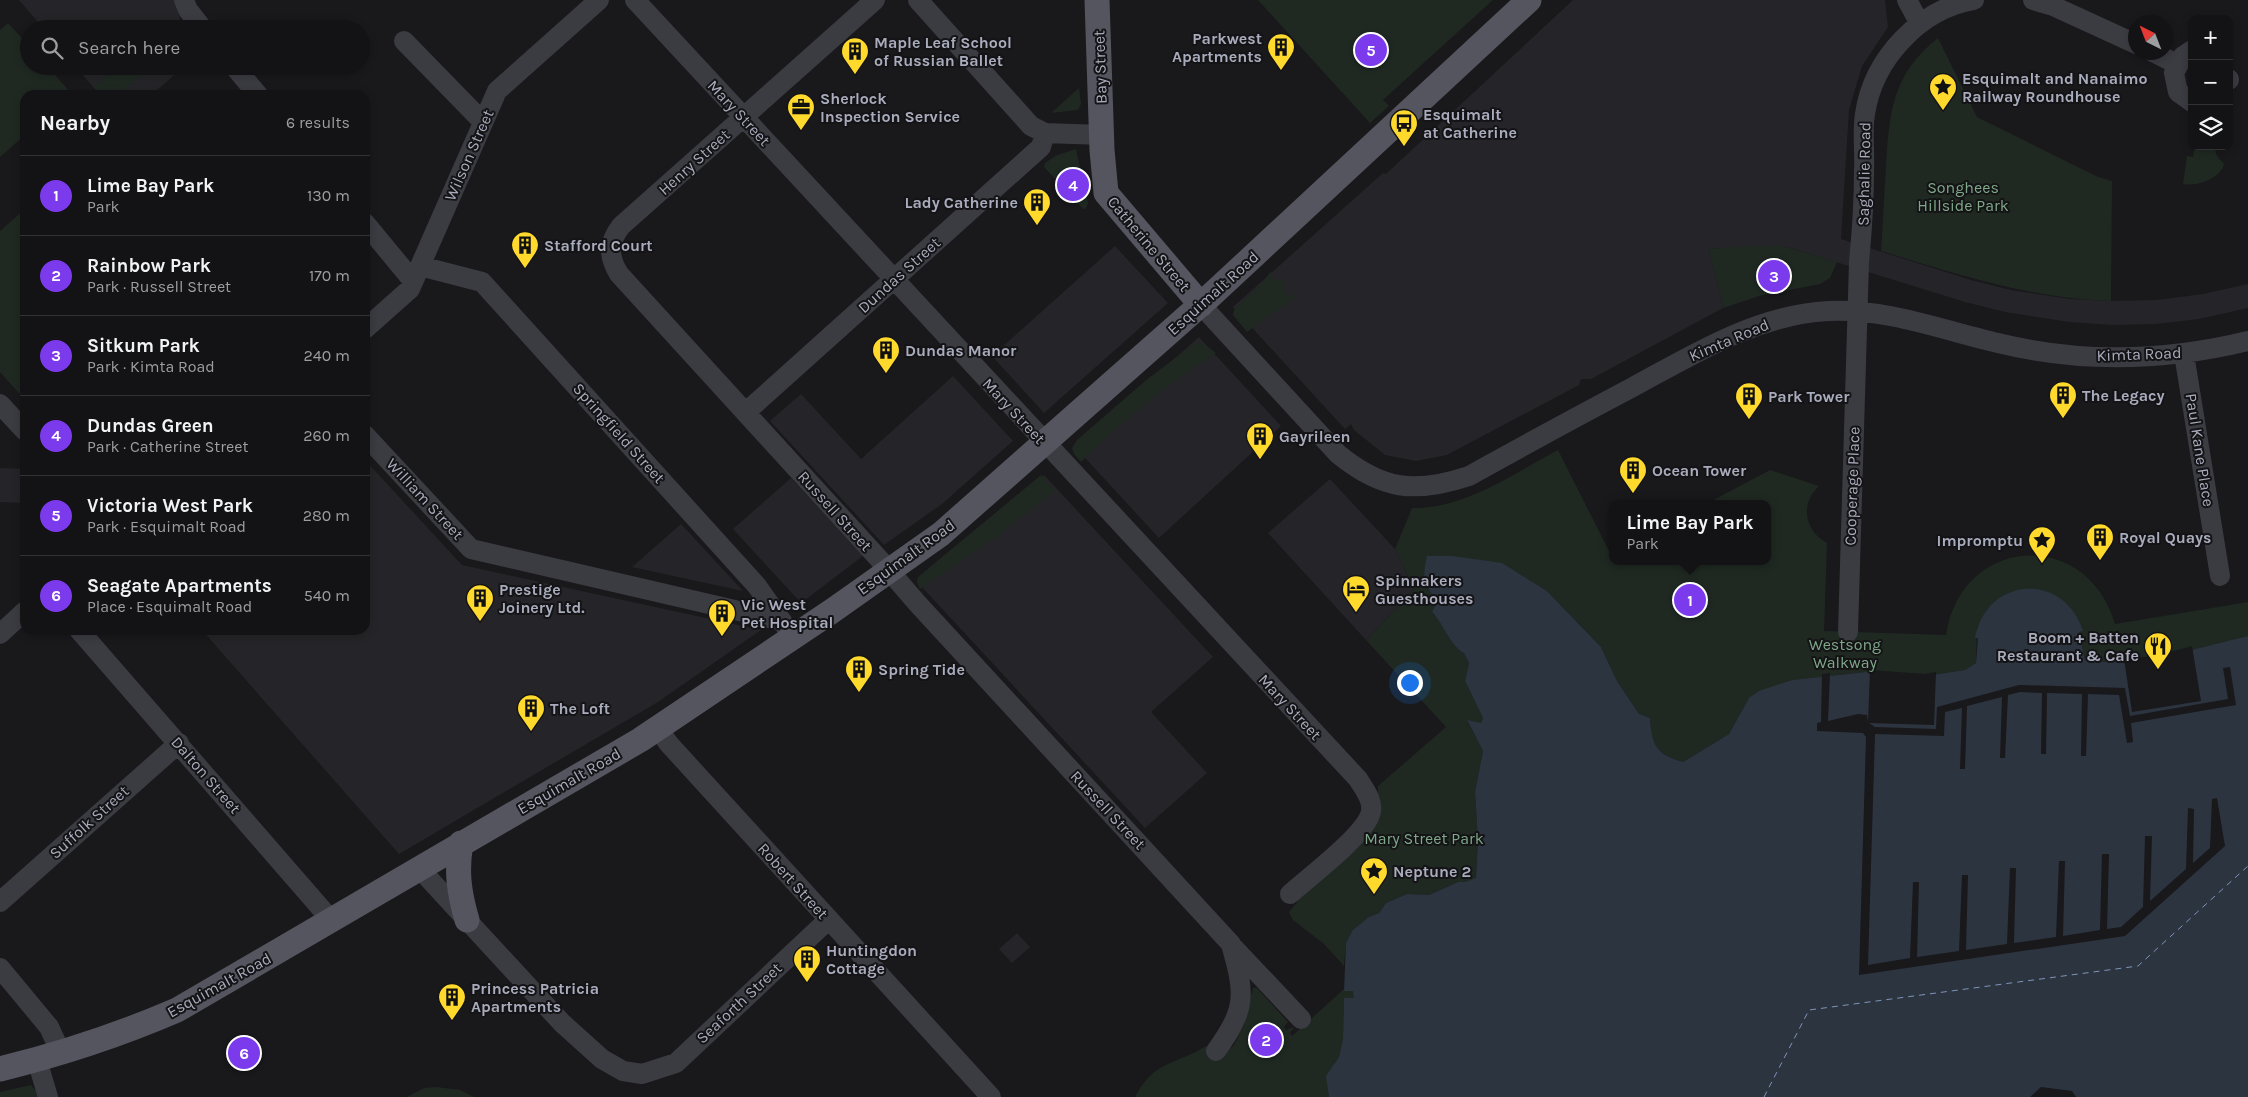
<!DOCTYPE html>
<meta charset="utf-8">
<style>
body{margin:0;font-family:Karla,sans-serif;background:#202022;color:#f1f3f6}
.controls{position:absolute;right:15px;top:15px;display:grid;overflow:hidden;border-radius:10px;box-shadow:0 2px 8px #0003}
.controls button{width:45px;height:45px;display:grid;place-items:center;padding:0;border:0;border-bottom:1px solid #323234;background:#131214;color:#f1f3f6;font:25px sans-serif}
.compass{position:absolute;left:2128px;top:15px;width:45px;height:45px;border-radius:50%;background:#131214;box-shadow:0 2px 8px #0003;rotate:318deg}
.you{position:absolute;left:1409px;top:682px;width:18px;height:18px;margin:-12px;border:4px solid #fff;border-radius:50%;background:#1a73e8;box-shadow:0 0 0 8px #1a73e833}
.badge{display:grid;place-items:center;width:32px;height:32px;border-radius:50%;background:#7c3aed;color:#fff;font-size:16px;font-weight:700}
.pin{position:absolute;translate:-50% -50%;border:2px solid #fff;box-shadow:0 1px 5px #0006}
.popup{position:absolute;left:1609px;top:500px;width:162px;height:65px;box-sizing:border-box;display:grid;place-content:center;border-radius:10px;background:#131214;filter:drop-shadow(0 1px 4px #0005);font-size:16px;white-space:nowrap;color:#9d9ea0}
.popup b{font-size:19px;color:#f1f3f6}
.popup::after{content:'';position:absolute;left:50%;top:100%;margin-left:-10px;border:10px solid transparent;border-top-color:#131214}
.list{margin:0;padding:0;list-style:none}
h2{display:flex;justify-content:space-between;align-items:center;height:65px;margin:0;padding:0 20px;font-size:21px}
h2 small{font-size:16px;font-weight:400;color:#9d9ea0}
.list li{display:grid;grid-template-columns:32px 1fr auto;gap:15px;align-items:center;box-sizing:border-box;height:80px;padding:0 20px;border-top:1px solid #323234}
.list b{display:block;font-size:19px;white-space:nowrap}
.list p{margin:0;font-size:16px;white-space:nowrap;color:#9d9ea0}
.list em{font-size:16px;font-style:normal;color:#9d9ea0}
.icon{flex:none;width:28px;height:28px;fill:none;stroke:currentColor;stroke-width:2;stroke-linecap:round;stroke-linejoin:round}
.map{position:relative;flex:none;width:2248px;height:1097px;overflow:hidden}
.search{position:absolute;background:#131214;box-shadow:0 2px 8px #0003;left:20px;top:20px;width:350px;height:55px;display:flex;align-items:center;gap:12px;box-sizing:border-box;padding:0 18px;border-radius:28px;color:#9d9ea0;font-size:19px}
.panel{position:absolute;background:#131214;box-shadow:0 2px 8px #0003;left:20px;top:90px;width:350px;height:545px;border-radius:15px}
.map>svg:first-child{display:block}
</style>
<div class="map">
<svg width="2248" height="1097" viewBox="0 0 2248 1097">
<rect width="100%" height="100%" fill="#19181b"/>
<path fill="#252428" d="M 19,0 L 174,0 L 181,22 L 187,29 L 44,29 Z
M 1573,0 L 1885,0 L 1888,27 L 1862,66 L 1849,110 L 1841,239 L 1971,280 L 2011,290 L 2070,299 L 2111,301 L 2157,300 L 2203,294 L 2248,284 L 2248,308 L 2199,319 L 2156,324 L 2113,325 L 2069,322 L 2005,312 L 1965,302 L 1784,246 L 1709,249 L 1723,308 L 1591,379 L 1581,379 L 1579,385 L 1447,455 L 1416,461 L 1385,455 L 1354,430 L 1351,424 L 1345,429 L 1233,307 L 1383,173 L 1386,174 Z
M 75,66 L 185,66 L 151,95 L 100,95 Z
M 1115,246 L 1168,303 L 1044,413 L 992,356 Z
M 1199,337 L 1281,426 L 1159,538 L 1075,447 Z
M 953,376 L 1013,441 L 942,504 L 884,545 L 770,421 L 801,394 L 861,459 Z
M 365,460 L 462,565 L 761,630 L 658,702 L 399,854 L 202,630 L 365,630 Z
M 0,468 L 25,469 L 25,503 L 0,502 Z
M 1044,475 L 1213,657 L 1151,712 L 1207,773 L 1145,828 L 920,585 Z
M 791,478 L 863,556 L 801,603 L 733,529 Z
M 1330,479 L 1395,549 L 1414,589 L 1366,640 L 1268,533 Z
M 681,524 L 743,591 L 632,567 Z
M 1017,933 L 1030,947 L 1012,963 L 999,949 Z"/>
<path fill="#1f2922" d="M 1258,0 L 1493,0 L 1383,100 L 1389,106 L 1370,123 Z
M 8,23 L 29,46 L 29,66 L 47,66 L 72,94 L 25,95 L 25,135 L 0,157 L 0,30 Z
M 1938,38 L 1977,117 L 2098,177 L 2112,181 L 2111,301 C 2028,298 1960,275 1881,251 C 1883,223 1884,195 1886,167 C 1889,113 1892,74 1938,38 Z
M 117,66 L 146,66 L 149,69 L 118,95 L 102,95 L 94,86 Z
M 1079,88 L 1081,104 L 1078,110 L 1051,113 Z
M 2195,146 L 2214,146 L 2217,156 L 2224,164 C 2221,178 2197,187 2183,184 L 2187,156 L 2193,157 Z
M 1076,149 L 1088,203 L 1086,208 L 1083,209 L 1044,167 L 1045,163 L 1057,155 Z
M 25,209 L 25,400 L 0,372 L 0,231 Z
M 1746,246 L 1783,246 L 1837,262 L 1830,278 L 1820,284 L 1759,296 L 1723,308 L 1709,249 Z
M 1271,271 L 1272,280 L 1283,279 L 1287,296 L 1300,294 L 1247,332 L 1233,315 L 1234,310 L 1261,284 Z
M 1202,342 L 1216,353 C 1168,384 1122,421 1081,462 L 1074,454 L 1072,448 L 1077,440 L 1145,381 L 1195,343 Z
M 1558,450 L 1612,557 L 1612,561 L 1768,561 L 1768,504 L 1706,504 L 1770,470 L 1819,486 C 1800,504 1804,530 1827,543 L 1824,631 L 1946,635 C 1961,535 2087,527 2115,624 L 2248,602 L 2248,636 C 2195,648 2140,668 2085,660 L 2079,632 L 2082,631 L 1987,609 L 1977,628 L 1976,663 L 1965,670 L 1925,676 L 1866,672 L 1792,680 L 1749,698 L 1729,734 L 1683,762 C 1656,754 1652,746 1650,718 L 1639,714 L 1617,681 L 1601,647 L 1581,626 L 1547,591 L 1501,563 L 1427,587 L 1437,602 L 1432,612 C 1444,625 1451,647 1464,653 L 1469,663 L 1465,681 L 1483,718 L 1481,723 L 1467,721 L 1483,751 L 1475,792 L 1478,840 L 1476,879 L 1465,882 L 1458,882 L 1429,895 L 1407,894 L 1386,903 L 1379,913 L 1369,917 L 1346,943 L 1344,966 L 1324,944 L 1293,920 L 1289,912 L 1298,901 L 1300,893 L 1378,801 L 1378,786 L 1446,727 L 1366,640 L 1414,589 L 1395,549 L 1412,508 C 1466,508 1511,475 1558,450 Z
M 1041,475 L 1055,491 L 998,536 L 920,589 L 917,582 L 918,577 Z
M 1253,988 L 1257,988 L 1288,1022 L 1284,1027 L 1286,1030 L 1294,1027 L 1290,1033 L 1292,1036 L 1344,989 L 1344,991 L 1354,991 L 1354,999 L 1344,999 L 1343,1039 L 1339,1057 L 1327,1076 L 1329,1097 L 1135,1097 C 1154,1060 1176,1065 1206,1046 L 1219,1060 L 1234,1045 L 1244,1025 Z
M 31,1085 L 41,1097 L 0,1097 L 0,1092 Z
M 437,1087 L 460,1090 L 474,1097 L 388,1097 L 407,1097 L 424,1088 Z"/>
<path fill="#2c3440" d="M 1427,556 L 1452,556 L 1502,563 L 1547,591 L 1601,647 L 1617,681 L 1639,714 L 1650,718 C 1652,746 1656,754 1683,762 L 1729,734 L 1749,698 L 1759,691 L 1792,680 L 1866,672 L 1925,676 L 1965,670 L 1976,663 L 1978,638 L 1975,638 C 1986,576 2064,571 2083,631 L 2079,632 L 2085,660 C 2140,668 2195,648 2248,636 L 2248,1097 L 2076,1097 L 2072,1091 L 2041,1087 L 2030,1097 L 1329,1097 L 1326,1076 L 1339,1057 L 1343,1039 L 1344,998 L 1354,998 L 1353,991 L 1344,991 L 1346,943 L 1353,930 L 1369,917 L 1379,913 L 1386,903 L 1407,894 L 1429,895 L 1458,882 L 1465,882 L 1476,878 L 1478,840 L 1475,792 L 1483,751 L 1467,720 L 1481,723 L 1483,718 L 1465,681 L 1469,663 L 1464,653 C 1451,647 1444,625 1432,612 L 1437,602 C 1424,583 1422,579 1427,556 Z"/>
<path fill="#19181b" d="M 2192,646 L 2201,701 L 2132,712 L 2124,659 L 2155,656 Z
M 2230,667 L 2236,705 L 2131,723 L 2133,742 L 2127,743 L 2119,695 L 2088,694 L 2086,756 L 2081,756 L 2082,694 L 2047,693 L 2046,754 L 2041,754 L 2042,693 L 2020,692 L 2008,695 L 2005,758 L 2000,758 L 2002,697 L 1967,706 L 1965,769 L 1960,769 L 1962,708 L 1945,712 L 1944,736 L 1875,734 L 1868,965 L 1910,958 L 1913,882 L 1919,882 L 1917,957 L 1959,951 L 1962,875 L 1968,875 L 1966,950 L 2007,944 L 2010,868 L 2016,868 L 2014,943 L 2056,937 L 2059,861 L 2065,861 L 2063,936 L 2100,930 L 2102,854 L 2109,854 L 2107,929 L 2121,927 L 2143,907 L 2145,836 L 2152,836 L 2150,901 L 2186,869 L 2188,808 L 2194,809 L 2193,863 L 2210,848 L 2212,799 L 2217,798 L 2225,846 L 2125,936 L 1859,975 L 1866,737 L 1863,733 L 1817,731 L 1817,723 L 1821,722 L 1822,674 L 1830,673 L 1828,721 L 1858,714 L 1867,715 L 1868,723 L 1870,670 L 1925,674 L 1936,672 L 1934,725 L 1869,723 L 1875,727 L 1936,729 L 1937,707 L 2019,685 L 2125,688 L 2130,716 L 2228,699 L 2223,668 Z"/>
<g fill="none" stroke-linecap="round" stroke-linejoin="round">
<path stroke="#7d94ba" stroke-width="1" stroke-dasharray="6 5" stroke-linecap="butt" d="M 1764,1097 L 1809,1010 L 2138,966 L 2248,866"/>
<path stroke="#3b3b42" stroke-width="20" d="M 184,0 L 188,10 L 203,29
M 635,0 L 1358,779 C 1364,789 1375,802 1370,815 C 1362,837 1309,877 1290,894
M 875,0 L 621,226 C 608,243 608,256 619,274 L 880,560 L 917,603 L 1231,944 C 1245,994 1247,1008 1216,1051
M 918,0 L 1031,126 L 1045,133 L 1102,135
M 1907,0 L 1920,24
M 2033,0 L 2053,6 L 2136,44
M 404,41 L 483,122
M 2192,50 L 2183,56 L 2174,73 L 2178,92 L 2192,102
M 2153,52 L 2177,64
M 234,66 L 258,95
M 2229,79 L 2229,80
M 365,223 L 413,281
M 420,266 L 482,282 L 757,586 L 793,637
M 1201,305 L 1338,454 C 1382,490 1415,494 1469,476 C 1523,446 1578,416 1633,387 C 1694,354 1756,315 1828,311 C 1886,308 1942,330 1998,343 C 2080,363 2166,361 2248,341
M 365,329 L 410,289 L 497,91 L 599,0
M 2184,354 L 2220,576
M 0,404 L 25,431
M 746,412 L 1041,147 L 1045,133
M 365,435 L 471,549 L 782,621
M 79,630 L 332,921
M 1848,632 L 1859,262 C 1862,231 1864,201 1864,171 C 1865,152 1862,132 1865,114 C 1873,59 1920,9 1974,0
M 0,634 L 25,611
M 658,729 L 669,744 L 991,1097
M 419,868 L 562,1023 L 602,1059 L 623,1071 L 642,1074 L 676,1063 L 828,920
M 0,902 L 179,743
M 1234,948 L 1301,1019
M 0,968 L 49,1027 L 61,1053
M 37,1060 L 48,1097"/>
<path stroke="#54555f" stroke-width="25" d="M 1097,0 L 1102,150 L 1106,193 L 1201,305
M 461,843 C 456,871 459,893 467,920
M 0,1069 C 61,1054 119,1035 177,1010 L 640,740 L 832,611 L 941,534 L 1207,299 L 1529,0"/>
</g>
<defs>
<g id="building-pin" transform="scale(1.4375)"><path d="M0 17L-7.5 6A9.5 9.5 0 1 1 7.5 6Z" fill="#ffda2c" stroke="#141316"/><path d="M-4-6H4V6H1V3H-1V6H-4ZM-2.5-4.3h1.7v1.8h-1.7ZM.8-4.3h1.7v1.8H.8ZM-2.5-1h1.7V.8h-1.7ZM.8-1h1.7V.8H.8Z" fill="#111"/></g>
<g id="sight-pin" transform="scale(1.4375)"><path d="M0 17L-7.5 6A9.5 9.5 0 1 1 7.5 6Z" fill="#ffda2c" stroke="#141316"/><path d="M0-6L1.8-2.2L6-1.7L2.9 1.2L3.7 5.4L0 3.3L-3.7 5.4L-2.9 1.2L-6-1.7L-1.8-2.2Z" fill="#111"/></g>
<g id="office-pin" transform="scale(1.4375)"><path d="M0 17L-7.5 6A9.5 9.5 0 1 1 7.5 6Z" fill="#ffda2c" stroke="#141316"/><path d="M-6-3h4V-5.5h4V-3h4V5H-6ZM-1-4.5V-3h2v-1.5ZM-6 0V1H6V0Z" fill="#111"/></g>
<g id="bus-pin" transform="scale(1.4375)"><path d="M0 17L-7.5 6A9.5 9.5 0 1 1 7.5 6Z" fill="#ffda2c" stroke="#141316"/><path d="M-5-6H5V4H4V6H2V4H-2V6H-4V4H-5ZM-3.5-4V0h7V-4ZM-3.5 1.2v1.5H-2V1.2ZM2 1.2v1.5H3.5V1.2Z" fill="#111"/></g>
<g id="hotel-pin" transform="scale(1.4375)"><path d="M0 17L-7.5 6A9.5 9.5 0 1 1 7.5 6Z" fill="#ffda2c" stroke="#141316"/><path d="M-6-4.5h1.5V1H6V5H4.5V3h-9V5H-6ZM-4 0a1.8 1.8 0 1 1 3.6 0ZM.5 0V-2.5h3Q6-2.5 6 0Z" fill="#111"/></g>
<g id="restaurant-pin" transform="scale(1.4375)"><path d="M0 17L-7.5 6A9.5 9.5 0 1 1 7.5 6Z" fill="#ffda2c" stroke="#141316"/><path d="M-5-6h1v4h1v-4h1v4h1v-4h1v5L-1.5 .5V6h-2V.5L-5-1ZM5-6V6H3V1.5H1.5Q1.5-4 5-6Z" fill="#111"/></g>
</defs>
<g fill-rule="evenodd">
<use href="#building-pin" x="1281" y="47"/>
<use href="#building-pin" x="855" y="51"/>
<use href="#sight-pin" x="1943" y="87"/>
<use href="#office-pin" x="801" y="107"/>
<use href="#bus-pin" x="1404" y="123"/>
<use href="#building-pin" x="1037" y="202"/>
<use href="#building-pin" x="525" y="245"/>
<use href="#building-pin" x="886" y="350"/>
<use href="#building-pin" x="2063" y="395"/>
<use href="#building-pin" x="1749" y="396"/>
<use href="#building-pin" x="1260" y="436"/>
<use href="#building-pin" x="1633" y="470"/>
<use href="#building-pin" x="2100" y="537"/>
<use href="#sight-pin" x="2042" y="540"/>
<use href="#hotel-pin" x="1356" y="589"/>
<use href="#building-pin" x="480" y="598"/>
<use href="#building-pin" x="722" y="613"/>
<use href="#restaurant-pin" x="2158" y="646"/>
<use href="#building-pin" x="859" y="669"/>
<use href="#building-pin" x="531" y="708"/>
<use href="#sight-pin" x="1374" y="871"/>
<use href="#building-pin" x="807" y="959"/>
<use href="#building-pin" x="452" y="997"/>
</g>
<g text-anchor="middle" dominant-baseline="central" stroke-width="4" stroke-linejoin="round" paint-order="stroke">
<g font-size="16" font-weight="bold" fill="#a9acbc" stroke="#141316" text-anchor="start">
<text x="1262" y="38" text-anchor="end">Parkwest<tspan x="1262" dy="18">Apartments</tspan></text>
<text x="874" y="42">Maple Leaf School<tspan x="874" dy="18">of Russian Ballet</tspan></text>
<text x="1962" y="78">Esquimalt and Nanaimo<tspan x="1962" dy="18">Railway Roundhouse</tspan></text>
<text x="820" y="98">Sherlock<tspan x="820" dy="18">Inspection Service</tspan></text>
<text x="1423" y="114">Esquimalt<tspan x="1423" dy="18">at Catherine</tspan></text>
<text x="1018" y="202" text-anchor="end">Lady Catherine</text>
<text x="544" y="245">Stafford Court</text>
<text x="905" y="350">Dundas Manor</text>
<text x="2082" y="395">The Legacy</text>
<text x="1768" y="396">Park Tower</text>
<text x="1279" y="436">Gayrileen</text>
<text x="1652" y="470">Ocean Tower</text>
<text x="2119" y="537">Royal Quays</text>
<text x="2023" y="540" text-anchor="end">Impromptu</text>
<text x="1375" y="580">Spinnakers<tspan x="1375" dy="18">Guesthouses</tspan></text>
<text x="499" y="589">Prestige<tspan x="499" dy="18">Joinery Ltd.</tspan></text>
<text x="741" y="604">Vic West<tspan x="741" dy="18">Pet Hospital</tspan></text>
<text x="2139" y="637" text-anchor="end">Boom + Batten<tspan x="2139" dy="18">Restaurant &amp; Cafe</tspan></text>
<text x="878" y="669">Spring Tide</text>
<text x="550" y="708">The Loft</text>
<text x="1393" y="871">Neptune 2</text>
<text x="826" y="950">Huntingdon<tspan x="826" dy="18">Cottage</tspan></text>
<text x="471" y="988">Princess Patricia<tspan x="471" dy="18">Apartments</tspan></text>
</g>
<g font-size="16" fill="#a9acbc" stroke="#141316">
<text transform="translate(1100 67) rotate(-92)">Bay Street</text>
<text transform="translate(739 113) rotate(47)">Mary Street</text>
<text transform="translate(469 155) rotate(-66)">Wilson Street</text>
<text transform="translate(694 162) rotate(-42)">Henry Street</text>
<text transform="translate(1864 174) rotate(-89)">Saghalie Road</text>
<text transform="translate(1149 244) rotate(50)">Catherine Street</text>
<text transform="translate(899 275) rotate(-42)">Dundas Street</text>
<text transform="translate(1213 293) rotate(-42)">Esquimalt Road</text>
<text transform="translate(1729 340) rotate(-23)">Kimta Road</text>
<text transform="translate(2139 354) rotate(-2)">Kimta Road</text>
<text transform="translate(1014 411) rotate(47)">Mary Street</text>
<text transform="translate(619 433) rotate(48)">Springfield Street</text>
<text transform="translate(2200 450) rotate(81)">Paul Kane Place</text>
<text transform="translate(1852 486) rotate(-88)">Cooperage Place</text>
<text transform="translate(425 499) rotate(47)">William Street</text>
<text transform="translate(835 511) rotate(48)">Russell Street</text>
<text transform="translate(906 557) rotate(-36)">Esquimalt Road</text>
<text transform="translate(1290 707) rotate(47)">Mary Street</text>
<text transform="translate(206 775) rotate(49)">Dalton Street</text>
<text transform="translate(569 781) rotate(-30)">Esquimalt Road</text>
<text transform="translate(1108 810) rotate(47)">Russell Street</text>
<text transform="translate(89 822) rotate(-42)">Suffolk Street</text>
<text transform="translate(793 881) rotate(48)">Robert Street</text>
<text transform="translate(219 985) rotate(-29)">Esquimalt Road</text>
<text transform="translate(739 1003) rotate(-43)">Seaforth Street</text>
</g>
<g font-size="16" fill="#7ea888" stroke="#141316">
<text x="1963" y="187">Songhees<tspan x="1963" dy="18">Hillside Park</tspan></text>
<text x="1845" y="644">Westsong<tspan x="1845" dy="18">Walkway</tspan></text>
<text x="1424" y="838">Mary Street Park</text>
</g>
</g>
</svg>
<div class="controls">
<button>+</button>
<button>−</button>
<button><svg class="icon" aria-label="layers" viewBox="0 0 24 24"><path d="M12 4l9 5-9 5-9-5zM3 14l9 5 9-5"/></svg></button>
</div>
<svg class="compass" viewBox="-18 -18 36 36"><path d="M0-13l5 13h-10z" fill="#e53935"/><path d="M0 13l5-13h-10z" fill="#9d9ea0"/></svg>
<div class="you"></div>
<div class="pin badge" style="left:1690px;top:600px">1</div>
<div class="popup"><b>Lime Bay Park</b>Park</div>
<div class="pin badge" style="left:1266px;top:1040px">2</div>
<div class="pin badge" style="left:1774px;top:276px">3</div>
<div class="pin badge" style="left:1073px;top:185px">4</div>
<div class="pin badge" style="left:1371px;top:50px">5</div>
<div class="pin badge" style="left:244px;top:1053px">6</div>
<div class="search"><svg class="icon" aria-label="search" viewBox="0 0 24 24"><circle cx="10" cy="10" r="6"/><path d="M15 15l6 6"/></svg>Search here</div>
<section class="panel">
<h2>Nearby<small>6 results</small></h2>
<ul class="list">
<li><span class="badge">1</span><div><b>Lime Bay Park</b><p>Park</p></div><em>130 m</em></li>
<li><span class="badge">2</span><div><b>Rainbow Park</b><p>Park · Russell Street</p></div><em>170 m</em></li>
<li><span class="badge">3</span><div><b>Sitkum Park</b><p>Park · Kimta Road</p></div><em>240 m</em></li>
<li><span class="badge">4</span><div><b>Dundas Green</b><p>Park · Catherine Street</p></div><em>260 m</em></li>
<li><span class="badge">5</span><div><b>Victoria West Park</b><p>Park · Esquimalt Road</p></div><em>280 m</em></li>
<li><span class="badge">6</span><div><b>Seagate Apartments</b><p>Place · Esquimalt Road</p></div><em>540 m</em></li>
</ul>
</section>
</div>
